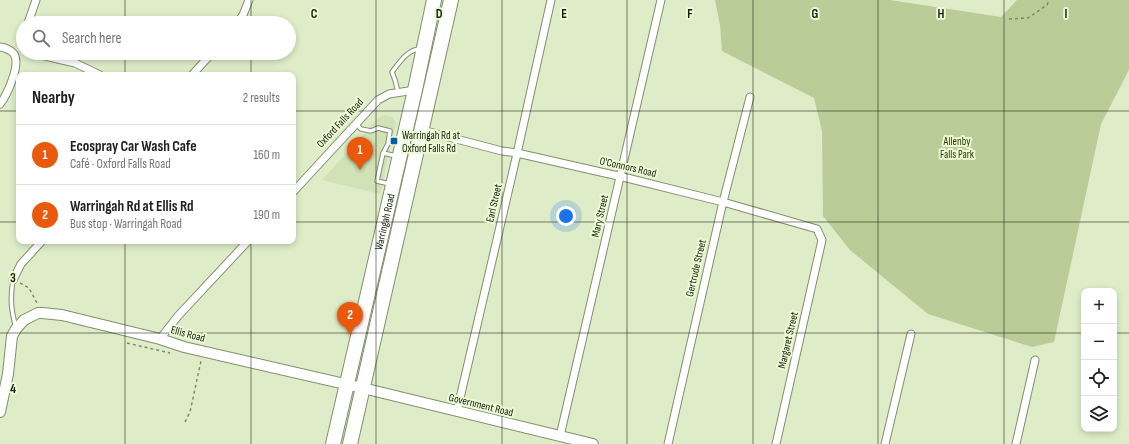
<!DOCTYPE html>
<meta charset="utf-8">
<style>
body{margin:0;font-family:"Sofia Sans Condensed",sans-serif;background:#f2f2f2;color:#202124}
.controls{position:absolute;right:12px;bottom:12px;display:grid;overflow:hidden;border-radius:8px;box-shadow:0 2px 6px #0003}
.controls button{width:36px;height:36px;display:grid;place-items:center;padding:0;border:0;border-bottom:1px solid #e0e0e0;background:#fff;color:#202124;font:20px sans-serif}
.you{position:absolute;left:566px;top:216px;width:14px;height:14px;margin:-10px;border:3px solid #fff;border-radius:50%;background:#1a73e8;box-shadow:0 0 0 6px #1a73e833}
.badge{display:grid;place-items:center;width:26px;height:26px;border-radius:50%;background:#ea580c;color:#fff;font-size:13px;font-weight:700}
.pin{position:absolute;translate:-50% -33px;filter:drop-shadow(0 1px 2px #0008)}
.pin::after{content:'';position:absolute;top:21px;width:14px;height:12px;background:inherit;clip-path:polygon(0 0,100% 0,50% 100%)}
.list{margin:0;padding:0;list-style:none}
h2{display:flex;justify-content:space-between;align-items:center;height:52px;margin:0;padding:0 16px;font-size:17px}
h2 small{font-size:13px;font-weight:400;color:#757577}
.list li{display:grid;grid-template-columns:26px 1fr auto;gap:12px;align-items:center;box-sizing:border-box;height:60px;padding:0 16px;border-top:1px solid #e0e0e0}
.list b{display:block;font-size:15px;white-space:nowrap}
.list p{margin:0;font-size:13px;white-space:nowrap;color:#757577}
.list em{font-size:13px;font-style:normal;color:#757577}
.icon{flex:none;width:22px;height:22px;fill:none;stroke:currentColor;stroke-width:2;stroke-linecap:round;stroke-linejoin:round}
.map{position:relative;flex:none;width:1129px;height:444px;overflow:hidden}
.search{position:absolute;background:#fff;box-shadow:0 2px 6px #0003;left:16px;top:16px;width:280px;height:44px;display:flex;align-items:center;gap:10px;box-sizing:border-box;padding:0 14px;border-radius:22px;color:#757577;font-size:15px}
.panel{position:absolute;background:#fff;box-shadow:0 2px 6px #0003;left:16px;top:72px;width:280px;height:172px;border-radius:8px}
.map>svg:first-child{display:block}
</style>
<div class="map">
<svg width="1129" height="444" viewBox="0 0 1129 444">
<rect width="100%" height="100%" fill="#deecc8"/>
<path fill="#d2e2b7" d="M 385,115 L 392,117 L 396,123 L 380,194 L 322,180 L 377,119 Z"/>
<path fill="#bacc98" d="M 715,0 L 890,0 L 1001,17 L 1017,0 L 1129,0 L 1129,70 L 1101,124 L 1054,342 L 1032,347 L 928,314 L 850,250 L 823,216 L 822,131 L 814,98 L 722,51 L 720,25 Z"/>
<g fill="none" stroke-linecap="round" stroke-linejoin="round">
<g stroke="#838f6e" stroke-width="5.5">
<path id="lane" d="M 398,92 L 395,80 L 392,72 C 399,63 408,49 420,49
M 356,124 L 361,129 L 371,131 L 378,128 L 390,131 L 388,144 L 383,153 L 377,181 L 390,184
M 383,153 L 396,156
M 13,280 C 10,298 11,310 16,328"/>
</g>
<g stroke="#838f6e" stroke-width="9">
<path id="street" d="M 28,23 L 36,0
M 237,23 L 243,15 L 249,0
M 0,47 C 5,48 10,49 14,54 C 21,65 7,95 0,104
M 32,53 L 75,63 L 100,75
M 192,75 L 212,53
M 422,130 L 502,151 L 517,153 L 627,178 L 723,202 L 817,229 L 822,240 L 776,444
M 293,192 L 378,100 L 389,94 L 415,90
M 13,280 L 21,264 L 42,241
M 160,339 L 178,316 L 248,241
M 457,411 L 516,158 L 551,0
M 560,436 L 661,0
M 668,444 L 722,206 L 750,97
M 885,444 L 911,334
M 1016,444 L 1035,360"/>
</g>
<g stroke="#838f6e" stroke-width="12">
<path id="secondary" d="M 0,412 L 8,374 L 12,336 L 16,329 L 24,320 L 38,313 L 42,313 L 62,315 L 160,339 L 184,347 L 371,390 L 593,444"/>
</g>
<g stroke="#838f6e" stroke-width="16">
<g id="highway">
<path id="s1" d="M 333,444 L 415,90 L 434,0"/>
<path d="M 350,444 L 451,0"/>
</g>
</g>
<path stroke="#808970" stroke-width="1.5" stroke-dasharray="3 3" stroke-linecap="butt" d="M 1009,19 L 1028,18 L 1047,5 L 1049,0
M 20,283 L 29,288 L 37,303 L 38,303
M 127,343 L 170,353
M 185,422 L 190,412 L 201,361"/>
<use href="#lane" stroke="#fff" stroke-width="3.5"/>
<use href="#street" stroke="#fff" stroke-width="7"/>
<use href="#secondary" stroke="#fff" stroke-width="10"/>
<use href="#highway" stroke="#fff" stroke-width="14"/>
</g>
<path fill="none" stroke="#191e11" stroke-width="1" stroke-opacity="0.55" d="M 125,0 L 125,23M 251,0 L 251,23M 376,0 L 376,444M 502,0 L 502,444M 627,0 L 627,444M 753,0 L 753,444M 878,0 L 878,444M 1004,0 L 1004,444M 125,53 L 125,75M 251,53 L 251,75M 0,111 L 19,111M 293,111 L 1129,111M 0,222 L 19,222M 293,222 L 1129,222M 125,241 L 125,444M 251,241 L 251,444M 0,333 L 1084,333M 1114,333 L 1129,333"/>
<rect fill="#005fac" stroke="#ecf9d5" stroke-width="1.5" x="390" y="137" width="8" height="8" rx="2"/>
<g text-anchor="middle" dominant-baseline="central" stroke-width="4" stroke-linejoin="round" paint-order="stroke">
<g font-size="11" fill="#191e11" stroke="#ecf9d5">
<text transform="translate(340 123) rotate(-47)">Oxford Falls Road</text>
<text transform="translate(628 167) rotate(13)">O'Connors Road</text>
<text transform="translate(494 203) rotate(-77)">Earl Street</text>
<text transform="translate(600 216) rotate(-77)">Mary Street</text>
<text stroke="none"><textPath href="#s1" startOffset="228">Warringah Road</textPath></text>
<text transform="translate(696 268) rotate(-77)">Gertrude Street</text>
<text transform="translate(188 334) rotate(15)">Ellis Road</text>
<text transform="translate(788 340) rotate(-77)">Margaret Street</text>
<text transform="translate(481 405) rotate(14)">Government Road</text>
</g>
<g font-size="11" fill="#191e11" stroke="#ecf9d5" text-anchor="start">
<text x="402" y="135">Warringah Rd at<tspan x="402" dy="13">Oxford Falls Rd</tspan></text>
</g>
<g font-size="11" fill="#2d3b04" stroke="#ecf9d5">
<text x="957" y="141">Allenby<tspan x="957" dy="13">Falls Park</tspan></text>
</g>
</g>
<g font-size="13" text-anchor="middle" font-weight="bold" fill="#191e11" stroke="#ecf9d5" stroke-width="4" stroke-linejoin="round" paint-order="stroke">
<text x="314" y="18">C</text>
<text x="439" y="18">D</text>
<text x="564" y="18">E</text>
<text x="690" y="18">F</text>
<text x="815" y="18">G</text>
<text x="941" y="18">H</text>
<text x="1066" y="18">I</text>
<text x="13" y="282">3</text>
<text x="13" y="393">4</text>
</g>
</svg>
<div class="controls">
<button>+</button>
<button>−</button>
<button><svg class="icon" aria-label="locate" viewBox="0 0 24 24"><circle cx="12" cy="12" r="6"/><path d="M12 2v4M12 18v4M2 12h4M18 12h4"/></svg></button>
<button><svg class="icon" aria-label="layers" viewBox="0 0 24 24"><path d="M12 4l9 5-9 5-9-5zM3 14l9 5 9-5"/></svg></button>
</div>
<div class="you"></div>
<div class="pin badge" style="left:360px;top:170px">1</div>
<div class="pin badge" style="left:350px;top:335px">2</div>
<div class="search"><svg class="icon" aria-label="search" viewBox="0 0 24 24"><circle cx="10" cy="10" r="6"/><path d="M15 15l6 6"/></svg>Search here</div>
<section class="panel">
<h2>Nearby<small>2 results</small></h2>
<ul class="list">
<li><span class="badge">1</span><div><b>Ecospray Car Wash Cafe</b><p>Café · Oxford Falls Road</p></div><em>160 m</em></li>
<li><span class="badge">2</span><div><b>Warringah Rd at Ellis Rd</b><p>Bus stop · Warringah Road</p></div><em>190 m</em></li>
</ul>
</section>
</div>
